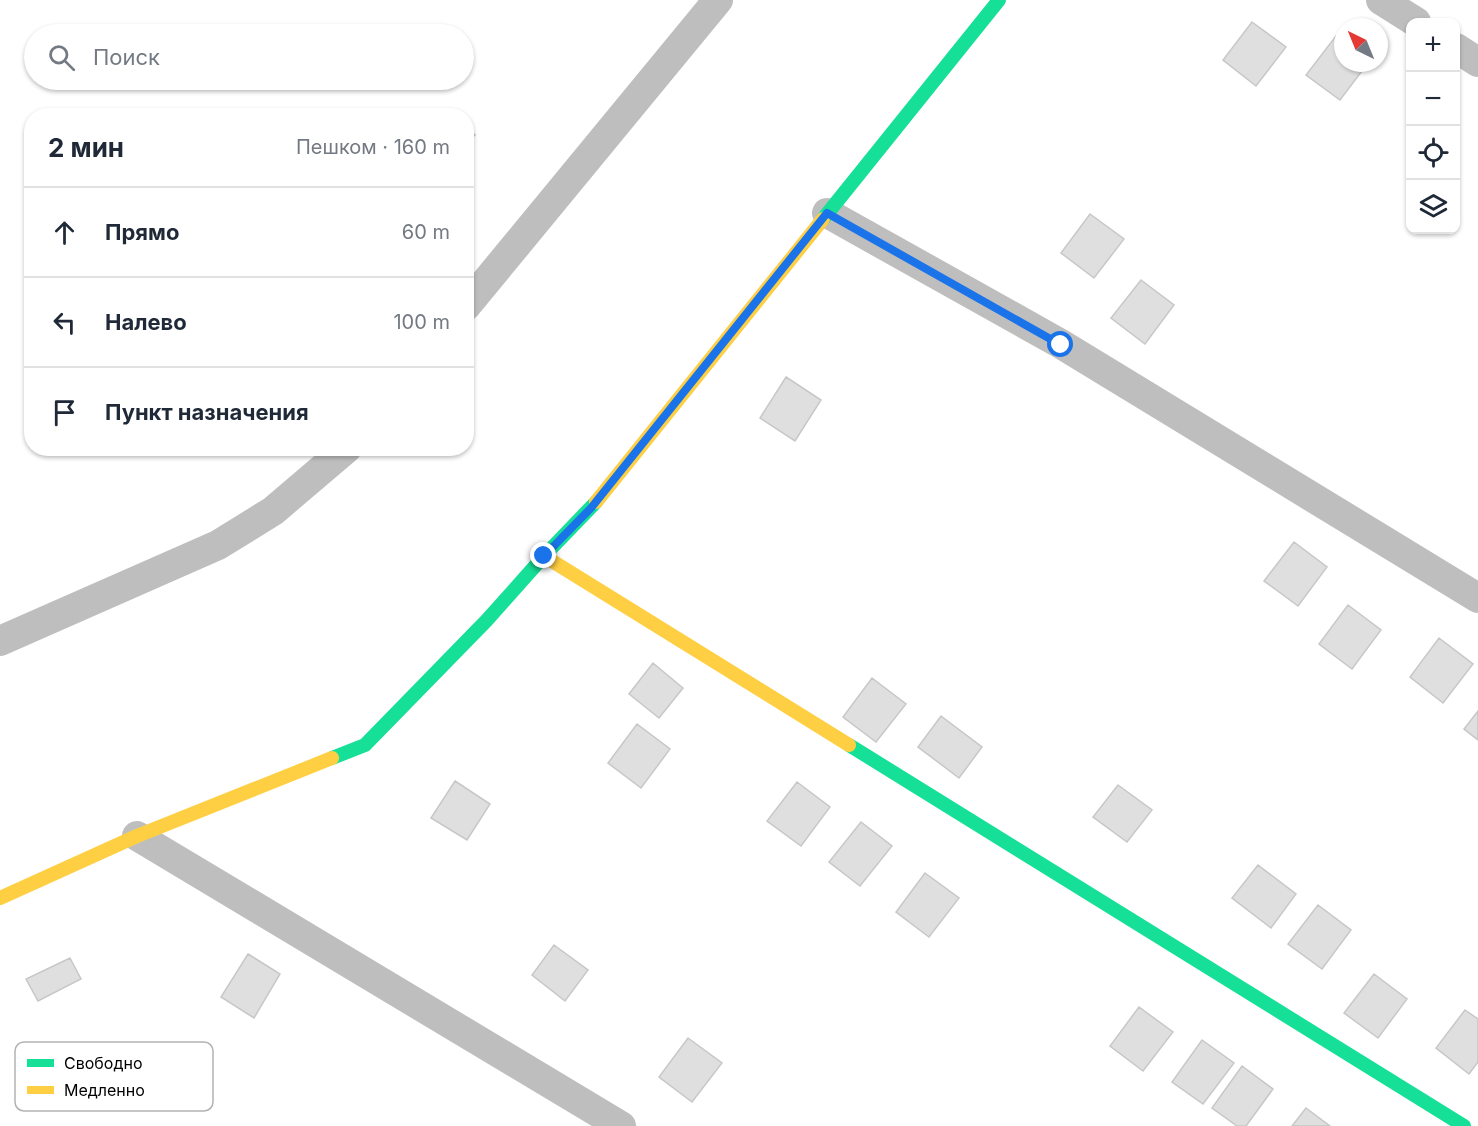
<!DOCTYPE html>
<html lang="ru">
<meta charset="utf-8">
<style>
body{margin:0;font-family:Inter,sans-serif;background:#f6f6f7;color:#1f2937}
.controls{position:absolute;right:18px;top:18px;display:grid;overflow:hidden;border-radius:12px;box-shadow:0 2px 4px #0004}
.controls button{width:54px;height:54px;display:grid;place-items:center;padding:0;border:0;border-bottom:2px solid #e0e1e3;background:#fff;color:#1f2937;font:30px sans-serif}
.compass{position:absolute;left:1334px;top:18px;width:54px;height:54px;border-radius:50%;background:#fff;box-shadow:0 2px 4px #0004;rotate:317deg}
.stop{position:absolute;width:18px;height:18px;margin:-14px;border:4px solid #1a73e8;border-radius:50%;background:#fff}
.stop.end{background:#1a73e8;border-color:#fff;box-shadow:0 2px 6px #0008}
.list{margin:0;padding:0;list-style:none}
h2{display:flex;justify-content:space-between;align-items:center;height:78px;margin:0;padding:0 24px;font-size:26px}
h2 small{font-size:20px;font-weight:400;color:#747a83}
.list li{display:grid;grid-template-columns:39px 1fr auto;gap:18px;align-items:center;box-sizing:border-box;height:90px;padding:0 24px;border-top:2px solid #e0e1e3}
.list b{display:block;font-size:22px;white-space:nowrap}
.list em{font-size:20px;font-style:normal;color:#747a83}
.icon{flex:none;width:33px;height:33px;fill:none;stroke:currentColor;stroke-width:2;stroke-linecap:round;stroke-linejoin:round}
.map{position:relative;flex:none;width:1478px;height:1126px;overflow:hidden}
.search{position:absolute;background:#fff;box-shadow:0 2px 4px #0004;left:24px;top:24px;width:450px;height:66px;display:flex;align-items:center;gap:15px;box-sizing:border-box;padding:0 21px;border-radius:33px;color:#747a83;font-size:22px}
.panel{position:absolute;background:#fff;box-shadow:0 2px 4px #0004;left:24px;top:108px;width:450px;height:348px;border-radius:24px}
.map>svg:first-child{display:block}
</style>
<div class="map">
<svg width="1478" height="1126" viewBox="0 0 1478 1126">
<rect width="100%" height="100%" fill="#fff"/>
<path fill="#dfdfdf" stroke="#c7c7c7" stroke-width="1.5" d="M 1252,22 L 1286,47 L 1256,86 L 1223,60 Z
M 1336,36 L 1343,41 L 1343,63 L 1368,63 L 1340,100 L 1306,75 Z
M 466,127 L 475,135 L 466,143 Z
M 1090,214 L 1124,239 L 1094,278 L 1061,253 Z
M 1141,280 L 1174,305 L 1145,344 L 1111,318 Z
M 786,377 L 821,400 L 795,441 L 760,418 Z
M 1294,542 L 1327,567 L 1298,606 L 1264,581 Z
M 1348,605 L 1381,630 L 1352,669 L 1319,644 Z
M 1439,638 L 1473,664 L 1443,703 L 1410,677 Z
M 653,663 L 683,688 L 659,718 L 629,694 Z
M 872,678 L 906,704 L 876,742 L 843,717 Z
M 1478,711 L 1478,740 L 1464,729 Z
M 941,716 L 982,747 L 959,778 L 918,747 Z
M 637,724 L 670,749 L 641,788 L 608,763 Z
M 455,781 L 490,804 L 467,840 L 431,818 Z
M 797,782 L 830,807 L 801,846 L 767,821 Z
M 1118,785 L 1152,810 L 1127,842 L 1093,817 Z
M 861,822 L 892,846 L 860,886 L 829,862 Z
M 1258,865 L 1296,894 L 1271,928 L 1232,898 Z
M 925,873 L 959,898 L 929,937 L 896,912 Z
M 1318,905 L 1351,930 L 1322,969 L 1288,944 Z
M 554,945 L 588,970 L 565,1001 L 532,975 Z
M 248,954 L 280,974 L 254,1018 L 221,997 Z
M 70,958 L 81,979 L 38,1001 L 26,979 Z
M 1374,974 L 1407,999 L 1378,1038 L 1344,1013 Z
M 1139,1007 L 1173,1032 L 1143,1071 L 1110,1046 Z
M 1465,1010 L 1478,1019 L 1478,1062 L 1469,1074 L 1436,1048 Z
M 688,1038 L 722,1063 L 692,1102 L 659,1077 Z
M 1202,1040 L 1234,1063 L 1203,1104 L 1172,1082 Z
M 1242,1066 L 1273,1089 L 1246,1126 L 1237,1126 L 1212,1108 Z
M 1306,1108 L 1330,1126 L 1292,1126 Z"/>
<g fill="none" stroke-linecap="round" stroke-linejoin="round">
<path stroke="#bebebe" stroke-width="30" d="M 1381,0 L 1416,22
M 1456,48 L 1478,62
M 827,213 L 1061,344 L 1478,598
M 466,306 L 718,0
M 0,641 L 218,545 L 273,511 L 347,448
M 137,836 L 621,1126"/>
<path stroke="#16e098" stroke-width="14" d="M 823,219 L 999,0
M 849,745 L 1464,1126
M 332,758 L 365,745 L 487,620 L 544,556 L 596,502"/>
<path stroke="#ffcf43" stroke-width="14" d="M 596,502 L 823,219
M 544,556 L 849,745
M 0,898 L 137,836 L 332,758"/>
</g>
<g fill="none" stroke-linecap="round" stroke-linejoin="round">
<path stroke="#1a73e8" stroke-width="8" d="M 544,556 L 591,508 L 827,213 L 1061,345"/>
</g>
<rect x="15" y="1042" width="198" height="69" rx="9" fill="#fff" stroke="#b2b2b2" stroke-width="1.5"/>
<rect x="27" y="1059" width="27" height="8" fill="#16e098"/>
<rect x="27" y="1086" width="27" height="8" fill="#ffcf43"/>
<g font-size="16" fill="#000">
<text x="64" y="1069">Свободно</text>
<text x="64" y="1096">Медленно</text>
</g>
</svg>
<div class="controls">
<button>+</button>
<button>−</button>
<button><svg class="icon" aria-label="locate" viewBox="0 0 24 24"><circle cx="12" cy="12" r="6"/><path d="M12 2v4M12 18v4M2 12h4M18 12h4"/></svg></button>
<button><svg class="icon" aria-label="layers" viewBox="0 0 24 24"><path d="M12 4l9 5-9 5-9-5zM3 14l9 5 9-5"/></svg></button>
</div>
<svg class="compass" viewBox="-18 -18 36 36"><path d="M0-13l5 13h-10z" fill="#e53935"/><path d="M0 13l5-13h-10z" fill="#747a83"/></svg>
<div class="stop" style="left:1061px;top:345px"></div>
<div class="stop end" style="left:544px;top:556px"></div>
<div class="search"><svg class="icon" aria-label="search" viewBox="0 0 24 24"><circle cx="10" cy="10" r="6"/><path d="M15 15l6 6"/></svg>Поиск</div>
<section class="panel">
<h2>2 мин<small>Пешком · 160 m</small></h2>
<ul class="list">
<li><svg class="icon" aria-label="ahead" viewBox="0 0 24 24"><path d="M12 20V5M6 11l6-6 6 6"/></svg><div><b>Прямо</b></div><em>60 m</em></li>
<li><svg class="icon" aria-label="left" viewBox="0 0 24 24"><path d="M17 20v-9H6M10 6l-5 5 5 5"/></svg><div><b>Налево</b></div><em>100 m</em></li>
<li><svg class="icon" aria-label="arrive" viewBox="0 0 24 24"><path d="M6 21V4h12l-3 4 3 4H6"/></svg><div><b>Пункт назначения</b></div></li>
</ul>
</section>
</div>
